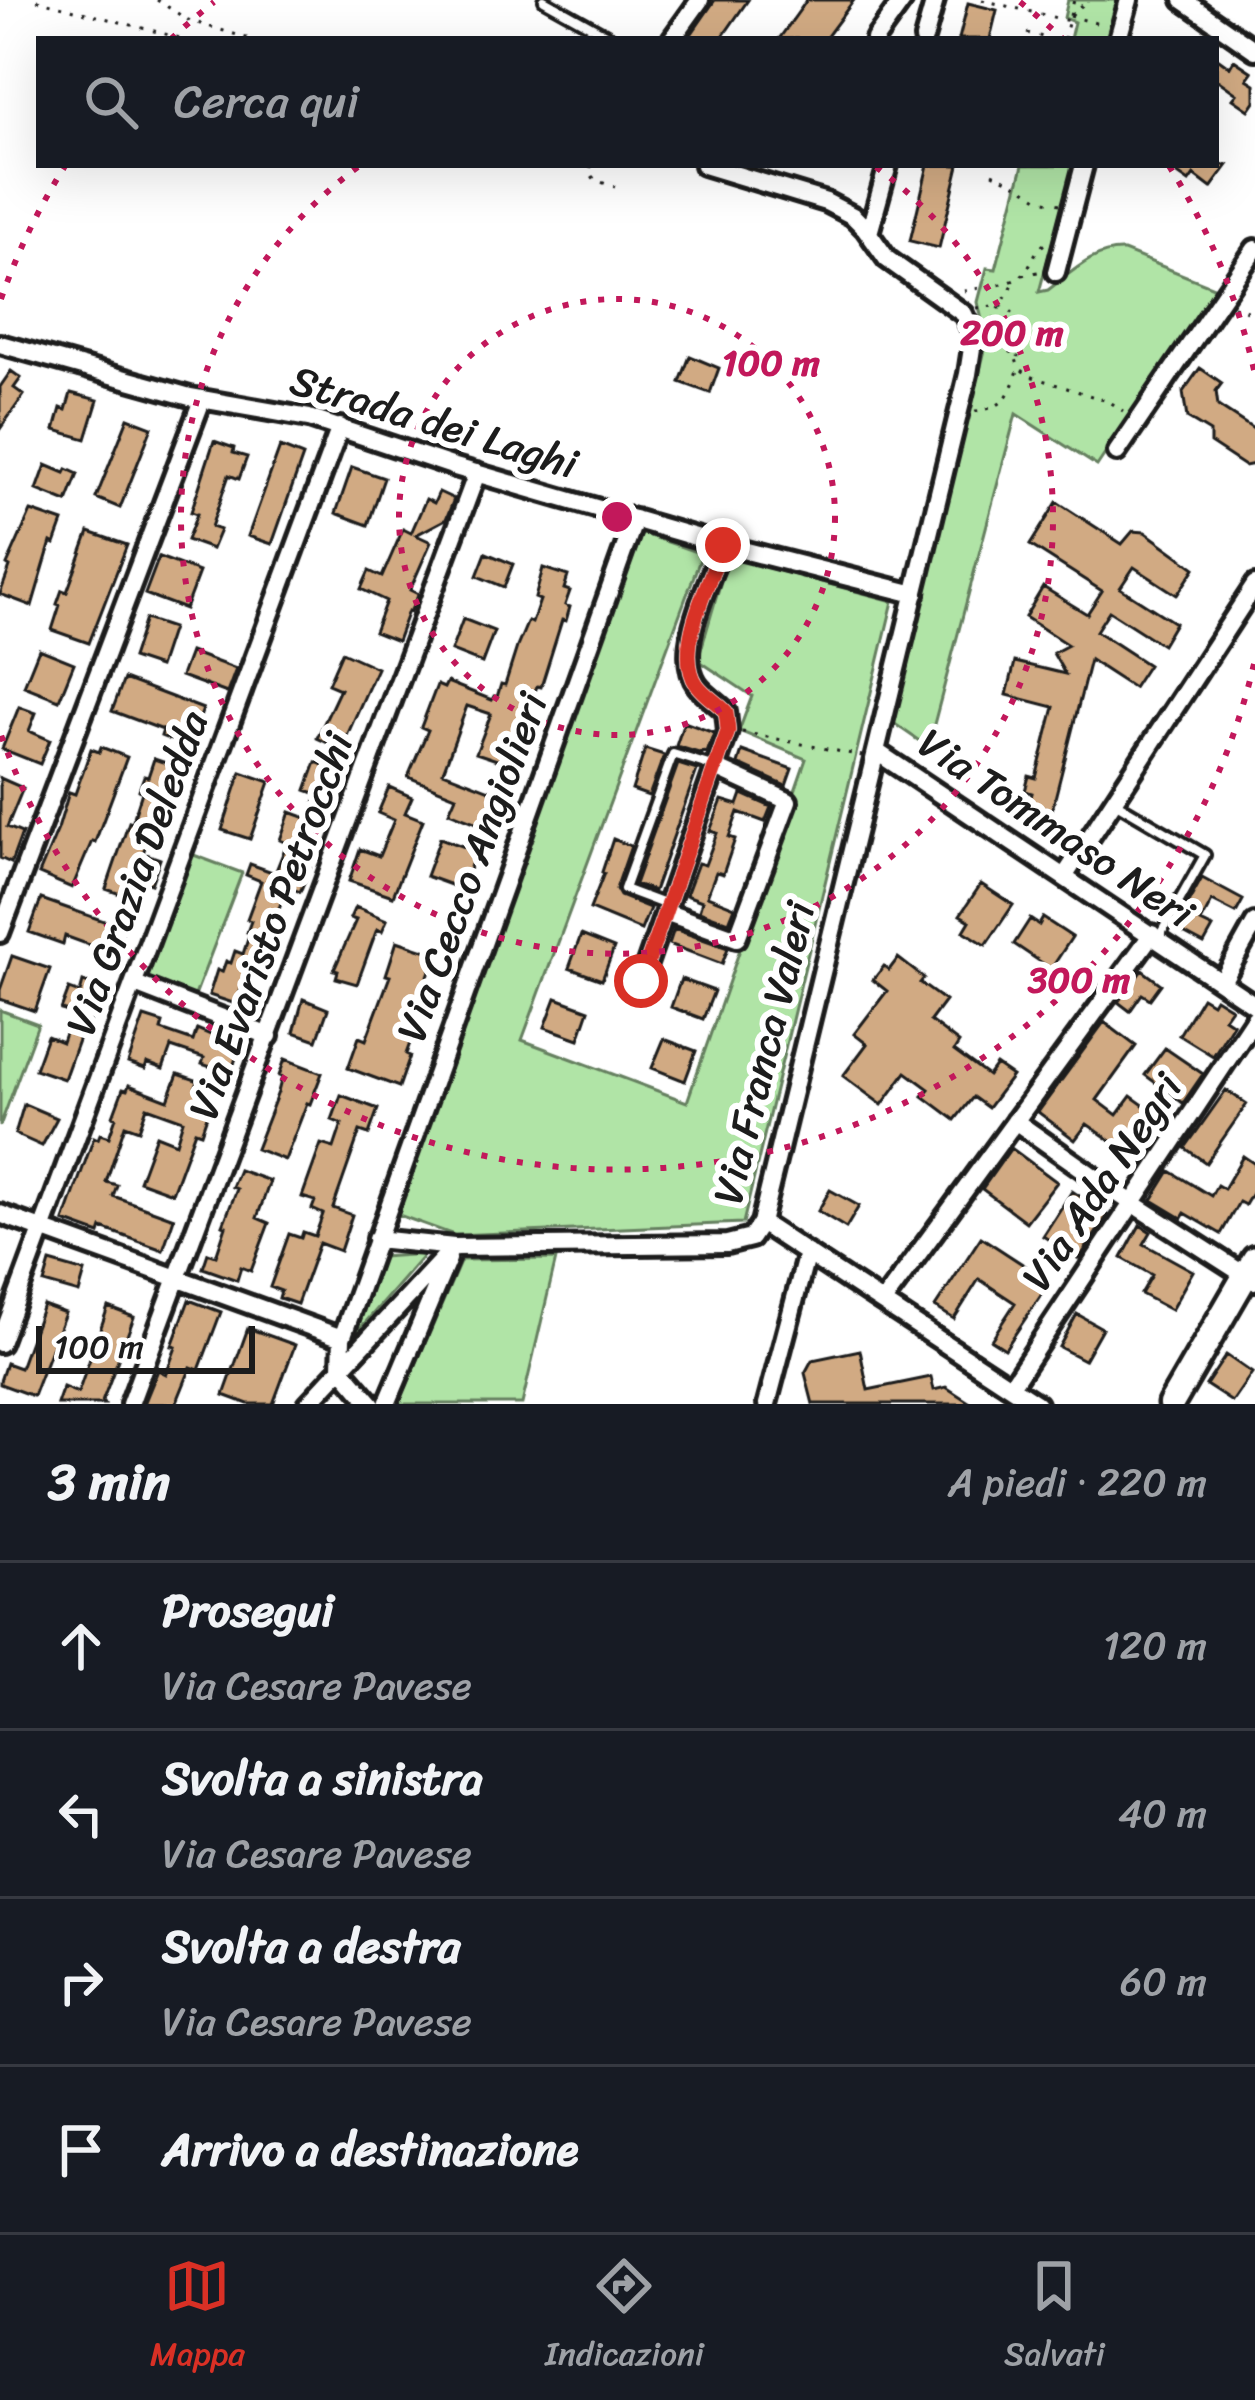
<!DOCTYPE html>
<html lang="it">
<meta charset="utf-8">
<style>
body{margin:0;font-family:Sriracha,sans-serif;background:#20242c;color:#f1f3f6}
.scale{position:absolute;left:36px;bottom:30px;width:219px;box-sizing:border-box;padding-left:12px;border:6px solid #1c1c1c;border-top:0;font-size:33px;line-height:42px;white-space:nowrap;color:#1c1c1c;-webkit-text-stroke:9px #fff;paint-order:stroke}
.stop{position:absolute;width:36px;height:36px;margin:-27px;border:9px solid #d93025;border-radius:50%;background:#fff}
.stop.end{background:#d93025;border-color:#fff;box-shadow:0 3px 12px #0008}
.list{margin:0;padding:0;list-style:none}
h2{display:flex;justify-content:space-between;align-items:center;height:156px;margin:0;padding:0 48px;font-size:51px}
h2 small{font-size:39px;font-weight:400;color:#9ea1a6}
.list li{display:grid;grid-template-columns:78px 1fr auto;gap:36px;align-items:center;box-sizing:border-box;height:168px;padding:0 48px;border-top:3px solid #363941}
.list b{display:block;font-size:45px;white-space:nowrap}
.list p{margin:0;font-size:39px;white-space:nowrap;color:#9ea1a6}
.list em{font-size:39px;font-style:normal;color:#9ea1a6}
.icon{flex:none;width:66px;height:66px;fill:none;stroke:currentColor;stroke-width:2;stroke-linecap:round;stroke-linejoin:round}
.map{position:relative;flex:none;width:1255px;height:1404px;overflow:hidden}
.search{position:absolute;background:#171b24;box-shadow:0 12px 48px #0002;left:36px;right:36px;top:36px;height:132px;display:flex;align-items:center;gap:30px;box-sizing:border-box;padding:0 42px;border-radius:0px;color:#9ea1a6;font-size:45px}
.sheet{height:828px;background:#171b24}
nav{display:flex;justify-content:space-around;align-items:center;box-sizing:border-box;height:168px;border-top:3px solid #363941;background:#171b24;font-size:33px;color:#9ea1a6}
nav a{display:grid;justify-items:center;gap:6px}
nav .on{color:#d93025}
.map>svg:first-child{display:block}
</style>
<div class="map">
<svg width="1255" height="1404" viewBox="0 0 1255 1404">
<rect width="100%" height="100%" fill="#fff"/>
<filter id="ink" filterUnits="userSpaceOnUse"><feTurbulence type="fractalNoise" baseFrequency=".00833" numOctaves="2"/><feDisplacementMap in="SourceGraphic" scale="24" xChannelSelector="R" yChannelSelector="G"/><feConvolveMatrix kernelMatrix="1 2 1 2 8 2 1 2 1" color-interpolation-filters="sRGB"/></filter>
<g filter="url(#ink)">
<path fill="#b0e4a6" stroke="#668061" stroke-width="3" d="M 1068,0 L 1118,0 L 1107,39 L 1070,39 L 1074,22 L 1064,18 Z
M 1023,165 L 1073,165 L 1039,292 L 1048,290 C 1071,273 1094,249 1124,251 L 1216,288 L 1097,466 L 1016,414 L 928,747 L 892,722 L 987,342 L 978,302 L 987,268 L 996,269 Z
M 642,533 L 702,554 L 522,1040 L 687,1102 L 806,759 L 739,731 L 752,696 L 698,660 L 728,557 L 893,601 L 743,1223 L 454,1235 L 393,1213 Z
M 191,854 L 242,873 L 194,998 L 143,979 Z
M 0,1010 L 38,1024 L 0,1126 Z
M 425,1254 L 350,1340 L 381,1257 Z
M 556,1259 L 522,1404 L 399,1404 L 461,1260 Z"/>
<path fill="#d1aa83" stroke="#1c1c1c" stroke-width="3" d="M 715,0 L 748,0 L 721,39 L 688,39 Z
M 807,0 L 854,0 L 825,39 L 779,39 Z
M 968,3 L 997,10 L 990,39 L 959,39 Z
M 1216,57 L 1230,67 L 1234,60 L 1252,72 L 1247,79 L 1255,84 L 1255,101 L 1249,110 L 1233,99 L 1237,94 L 1216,79 Z
M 928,165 L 959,165 L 939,248 L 910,241 Z
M 1165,165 L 1228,165 L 1211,188 L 1194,175 L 1189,182 Z
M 690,356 L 719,368 L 710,393 L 680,382 Z
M 1200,368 L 1222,383 L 1216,391 L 1218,406 L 1255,430 L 1255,464 L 1245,466 L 1210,443 L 1210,432 L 1187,418 L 1183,392 Z
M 11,371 L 21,378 L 14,388 L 24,395 L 0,429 L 0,387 Z
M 71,393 L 98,400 L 86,439 L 55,430 L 61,408 L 66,410 Z
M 128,418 L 152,427 L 120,508 L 96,498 Z
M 214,441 L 234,448 L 233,453 L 247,457 L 239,479 L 229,475 L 211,527 L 220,530 L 212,549 L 187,540 L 197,514 L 191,512 Z
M 280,447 L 303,456 L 272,544 L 248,536 Z
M 46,465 L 65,473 L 67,469 L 78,474 L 67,502 L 37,490 Z
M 352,467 L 384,478 L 368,525 L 336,513 Z
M 439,492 L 454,499 L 446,519 L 416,535 L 431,542 L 410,590 L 418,594 L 417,598 L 410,612 L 408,611 L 397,641 L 374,632 L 386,601 L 361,589 L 369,571 L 382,577 L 403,529 L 411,533 L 426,499 L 434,503 Z
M 1057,502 L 1122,544 L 1133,531 L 1145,532 L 1195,568 L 1177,595 L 1134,567 L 1120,588 L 1175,623 L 1162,645 L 1109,611 L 1096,631 L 1148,665 L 1133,688 L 1090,660 L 1052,810 L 1029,804 L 1032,793 L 1025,791 L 1029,776 L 1036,778 L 1054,707 L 1007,695 L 1015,662 L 1065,674 L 1053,653 L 1068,645 L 1025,617 L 1043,587 L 1087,614 L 1102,591 L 1030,545 Z
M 31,511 L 63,522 L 55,544 L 51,542 L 32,606 L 0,594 L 10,567 L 7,565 Z
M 89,532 L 127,545 L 89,643 L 52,630 L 60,605 L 57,604 L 62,590 L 67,592 Z
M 486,553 L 513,564 L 504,587 L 477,576 Z
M 159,557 L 199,572 L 185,609 L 145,594 Z
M 543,568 L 568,576 L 564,589 L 570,591 L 565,605 L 570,607 L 566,621 L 562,620 L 541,687 L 537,686 L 532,700 L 529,698 L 523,710 L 512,749 L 508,747 L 503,762 L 476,753 L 491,714 L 467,706 L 443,772 L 495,792 L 482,825 L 449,812 L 456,796 L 408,777 L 428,730 L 421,727 L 437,685 L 444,688 L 447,682 L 492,700 L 494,696 L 497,697 L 501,684 L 505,685 L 517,647 L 528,621 L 532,623 L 540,600 L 535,598 Z
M 145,619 L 172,628 L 159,667 L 132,658 Z
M 463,619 L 494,631 L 482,663 L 451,651 Z
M 39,649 L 74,663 L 59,700 L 24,686 Z
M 190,652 L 236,669 L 227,693 L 181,676 Z
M 342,652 L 377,668 L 341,749 L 317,738 L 340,689 L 328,684 Z
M 124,679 L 203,709 L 189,747 L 161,736 L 163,730 L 112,711 Z
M 19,707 L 36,713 L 29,731 L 50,740 L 40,764 L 2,749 Z
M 684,722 L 714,733 L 707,753 L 703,752 L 702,754 L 676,746 Z
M 101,747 L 127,757 L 95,842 L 92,841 L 72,888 L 39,874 L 58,829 L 69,792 L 75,794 L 91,749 L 99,752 Z
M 645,749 L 664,755 L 649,796 L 632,790 Z
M 742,751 L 792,769 L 786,786 L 738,764 Z
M 154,759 L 178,767 L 161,817 L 156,816 L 143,853 L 160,859 L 151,884 L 133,878 L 126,896 L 106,889 L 129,822 L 132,823 L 142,792 L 139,790 L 144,776 L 148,777 Z
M 328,760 L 350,768 L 336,808 L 329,806 L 315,846 L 302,841 L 294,862 L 310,868 L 300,892 L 287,886 L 273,925 L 279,927 L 274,939 L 281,941 L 276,955 L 263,950 L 255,974 L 251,972 L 247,984 L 243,983 L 236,1004 L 209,995 L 217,970 L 222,972 L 226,961 L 231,963 L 235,951 L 243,954 L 250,933 L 247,932 L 251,921 L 247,919 L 261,881 L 246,875 L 250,864 L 275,873 L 287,843 L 280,840 L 290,812 L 309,819 L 317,794 L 306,790 L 316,762 L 326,766 Z
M 678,764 L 697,770 L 654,891 L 635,884 Z
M 241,772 L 270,782 L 250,839 L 222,830 Z
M 0,778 L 23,788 L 7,827 L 22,833 L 11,863 L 0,858 Z
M 389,787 L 412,797 L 405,813 L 423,820 L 393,896 L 349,881 L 360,849 L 379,856 L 394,820 L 378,813 Z
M 742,794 L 771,807 L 765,822 L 738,812 L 729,837 L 735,839 L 723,874 L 716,872 L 707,896 L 735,907 L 729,922 L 699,911 L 702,901 L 686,895 L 698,863 L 705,865 L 717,833 L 710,831 L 722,800 L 738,805 Z
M 440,838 L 476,851 L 462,889 L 426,876 Z
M 613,839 L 631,846 L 616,889 L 620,896 L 650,908 L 641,930 L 590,909 L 604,873 L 602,872 Z
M 1202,878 L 1243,900 L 1236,913 L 1212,901 L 1201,922 L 1213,928 L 1204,944 L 1174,928 Z
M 981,884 L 1013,905 L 986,945 L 964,931 L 970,921 L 960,915 Z
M 41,899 L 124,928 L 114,954 L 65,936 L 63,944 L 29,932 Z
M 355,907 L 387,920 L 382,931 L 377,929 L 357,984 L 336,978 L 338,971 L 334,970 L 356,920 L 350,918 Z
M 1043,918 L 1072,937 L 1051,969 L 1014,944 L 1030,919 L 1039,925 Z
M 674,929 L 728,948 L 722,964 L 669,944 Z
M 581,935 L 614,948 L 602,980 L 569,968 Z
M 397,941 L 436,954 L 417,1006 L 423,1008 L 406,1054 L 410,1056 L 399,1087 L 348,1068 L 359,1037 L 366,1040 L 390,976 L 386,975 Z
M 12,956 L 50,969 L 35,1011 L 0,999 L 0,990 Z
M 898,958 L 924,978 L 920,983 L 945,1001 L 930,1021 L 959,1043 L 954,1051 L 988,1076 L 996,1065 L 1012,1076 L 988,1108 L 973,1097 L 955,1120 L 923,1096 L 929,1089 L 906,1072 L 882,1105 L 843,1076 L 867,1044 L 854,1034 L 887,991 L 873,980 L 884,966 L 889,970 Z
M 1142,970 L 1161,984 L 1150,999 L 1142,994 L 1130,1011 L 1118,1002 Z
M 681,979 L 714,991 L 703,1019 L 671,1007 Z
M 83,982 L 102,988 L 87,1030 L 82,1029 L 64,1079 L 35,1069 L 47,1036 L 62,1042 L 72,1013 L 61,1010 L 69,989 L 80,993 Z
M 1202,997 L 1212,1003 L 1215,998 L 1231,1008 L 1224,1018 L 1233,1024 L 1213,1056 L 1179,1035 Z
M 556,998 L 589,1010 L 579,1039 L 545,1027 Z
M 303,999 L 328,1009 L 317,1040 L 294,1032 Z
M 144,1017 L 163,1023 L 161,1030 L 193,1041 L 197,1029 L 225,1041 L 224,1046 L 238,1051 L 231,1074 L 202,1064 L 204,1058 L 171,1047 L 163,1069 L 147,1063 L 145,1069 L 128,1063 Z
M 1104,1022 L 1136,1046 L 1097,1100 L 1117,1115 L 1131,1096 L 1170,1124 L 1142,1162 L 1087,1124 L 1075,1140 L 1038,1112 Z
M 664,1039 L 696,1051 L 685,1081 L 652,1068 Z
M 1165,1048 L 1203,1074 L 1183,1103 L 1145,1075 Z
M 285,1059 L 322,1073 L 310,1104 L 307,1103 L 285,1160 L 256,1149 L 278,1092 L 282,1077 L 279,1076 Z
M 178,1074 L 199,1081 L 196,1086 L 215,1093 L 201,1133 L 195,1131 L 172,1193 L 139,1181 L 156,1135 L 176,1143 L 183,1120 L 147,1107 L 139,1130 L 125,1125 L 106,1182 L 117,1185 L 113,1196 L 174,1218 L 163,1250 L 102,1228 L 100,1234 L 64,1221 L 94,1137 L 98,1139 L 100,1134 L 109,1137 L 116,1117 L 113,1116 L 123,1089 L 127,1090 L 129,1085 L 168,1100 Z
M 1226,1090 L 1247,1104 L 1206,1163 L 1185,1148 Z
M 341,1095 L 378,1109 L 369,1134 L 360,1131 L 333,1208 L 352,1215 L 340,1251 L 319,1243 L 297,1304 L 279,1298 L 281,1291 L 270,1287 L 289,1234 L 301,1238 L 303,1232 L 315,1236 L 323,1214 L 312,1209 L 315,1201 L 302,1197 L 321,1144 L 334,1148 L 342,1124 L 332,1120 Z
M 24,1104 L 57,1118 L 42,1146 L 15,1134 Z
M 1011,1148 L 1057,1182 L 1026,1222 L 982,1189 Z
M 1243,1156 L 1255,1164 L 1255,1188 L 1245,1205 L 1239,1202 L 1221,1234 L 1185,1213 L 1182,1218 L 1152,1200 L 1170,1171 L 1211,1196 L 1217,1185 L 1224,1189 Z
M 239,1170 L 270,1181 L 257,1218 L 269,1223 L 251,1271 L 241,1267 L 237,1280 L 203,1268 L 208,1253 L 216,1256 L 226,1226 L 223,1225 L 237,1189 L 232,1187 Z
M 830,1190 L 859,1206 L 846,1228 L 818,1211 Z
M 1072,1191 L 1108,1215 L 1079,1259 L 1043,1236 Z
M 1140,1225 L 1151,1232 L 1144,1244 L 1193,1271 L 1171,1310 L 1141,1294 L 1152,1275 L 1122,1258 Z
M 981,1237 L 1050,1282 L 1005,1349 L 991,1340 L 1015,1303 L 979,1279 L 954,1319 L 935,1307 Z
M 50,1262 L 85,1272 L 79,1293 L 44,1283 Z
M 189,1300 L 221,1312 L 199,1370 L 191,1367 L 176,1404 L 144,1404 L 158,1370 L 166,1374 L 176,1347 L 172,1346 Z
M 43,1305 L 65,1313 L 33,1396 L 0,1384 L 0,1381 L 6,1363 L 20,1368 Z
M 108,1307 L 134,1317 L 102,1402 L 104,1404 L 57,1404 L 63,1387 L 78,1393 Z
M 1077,1314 L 1102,1328 L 1084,1360 L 1059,1347 Z
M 248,1328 L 295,1345 L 273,1404 L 248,1404 L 224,1395 Z
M 860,1350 L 868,1390 L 931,1377 L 934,1390 L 946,1387 L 972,1404 L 813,1404 L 805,1373 L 812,1360 Z
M 1226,1355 L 1252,1373 L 1232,1402 L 1206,1385 Z"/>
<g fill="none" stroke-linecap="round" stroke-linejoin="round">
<g stroke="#1c1c1c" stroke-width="16">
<path id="service" d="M 544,0 L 614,39
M 1113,801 L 1205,855 L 1159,937
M 664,904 L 624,889 L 673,754 L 715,767"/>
</g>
<g stroke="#1c1c1c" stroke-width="26">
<path id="minor" d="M 1183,0 L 1255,50
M 672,39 L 700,0
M 875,39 L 903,0
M 924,39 L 935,0
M 1118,39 L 1129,0
M 869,233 L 888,165
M 1056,272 L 1084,165
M 0,344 L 190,397 L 309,418 L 455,467 L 723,545 L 915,594
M 1117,452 L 1255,249
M 877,752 L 1255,1005
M 1064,877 L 1255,585
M 665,912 L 737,938 L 788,801 L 716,768
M 0,933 L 202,400
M 641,981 L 728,731 L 726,712 C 717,702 705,696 697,685 C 673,650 710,581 723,545
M 1222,982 L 1255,923
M 135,984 L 269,1036
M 1015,1121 L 1117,1193 L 1254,1281
M 0,1214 L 342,1338
M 761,1223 L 1037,1404
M 376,1239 L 454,1247 L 727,1244 L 751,1238 L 761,1223 L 968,374 L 974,335 L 964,314 L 887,259 L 865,228 L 853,216 L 826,202 L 704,165
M 883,1302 L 1152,934
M 0,1343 L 340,427
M 1011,1386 L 1255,1018
M 130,1404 L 477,473
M 308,1404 L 454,1247
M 372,1404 L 341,1368 L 342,1338 L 635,519
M 387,1404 L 448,1259
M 767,1404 L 807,1253"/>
</g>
<g stroke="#1c1c1c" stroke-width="33">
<path id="primary" d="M 1171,1404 L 1255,1259"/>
</g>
<path stroke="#1c1c1c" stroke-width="3" stroke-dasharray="3 9" stroke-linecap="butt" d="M 37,0 L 184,39
M 157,0 L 188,20 L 250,39
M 982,0 L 1069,21
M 1071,15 L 1088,0
M 1070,16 L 1103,25
M 1027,33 L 1050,39
M 1064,39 L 1074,0
M 591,165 L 590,173 L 595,180 L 615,187
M 993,173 L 1022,187 L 1041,200 L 1060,204
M 1023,275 L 1042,271
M 964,291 C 980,287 1013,286 1023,274 C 1034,262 1032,252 1047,242
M 1233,306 L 1255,314
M 977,308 L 1000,305 C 1023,314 1026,335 1018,357
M 987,330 L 1015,281
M 987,344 L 1014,353 L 1019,368 L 1030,376 L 1110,402 L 1123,411
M 975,411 C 1006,408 1009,395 1019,368
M 742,732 L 862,756"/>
<use href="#service" stroke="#fff" stroke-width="8"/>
<use href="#minor" stroke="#fff" stroke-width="16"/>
<use href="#primary" stroke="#fff" stroke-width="24"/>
</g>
</g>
<g fill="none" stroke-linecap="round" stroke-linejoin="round" filter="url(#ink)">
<path stroke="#d93025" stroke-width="15" d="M 641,981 L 728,731 L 726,712 C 717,702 705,696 697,685 C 673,650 710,581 723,545"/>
</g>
<g fill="none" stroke="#c2185b" stroke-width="6" stroke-dasharray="6 12">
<circle cx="617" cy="517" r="218"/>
<path d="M876 167A436 436 0 1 1 358 167"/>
<path d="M1254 664A654 654 0 0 1 1 735M1 299A654 654 0 0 1 65 166M171 39A654 654 0 0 1 214 2M1020 2A654 654 0 0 1 1063 39M1169 166A654 654 0 0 1 1254 370"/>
</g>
<g text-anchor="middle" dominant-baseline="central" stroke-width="12" stroke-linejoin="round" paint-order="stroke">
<g font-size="42" fill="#1c1c1c" stroke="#fff">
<text transform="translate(434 422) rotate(17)">Strada dei Laghi</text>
<text transform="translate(1056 828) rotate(34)">Via Tommaso Neri</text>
<text transform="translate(472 867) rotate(-70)">Via Cecco Angiolieri</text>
<text transform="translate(137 873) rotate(-70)">Via Grazia Deledda</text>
<text transform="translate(271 926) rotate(-70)">Via Evaristo Petrocchi</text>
<text transform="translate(764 1053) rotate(-76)">Via Franca Valeri</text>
<text transform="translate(1102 1182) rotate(-56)">Via Ada Negri</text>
</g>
</g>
<circle cx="617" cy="517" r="18" fill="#c2185b" stroke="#fff" stroke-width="6"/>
<g font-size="36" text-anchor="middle" font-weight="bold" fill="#c2185b" stroke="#fff" stroke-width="12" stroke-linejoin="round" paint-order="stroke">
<text x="1012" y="345">200 m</text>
<text x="771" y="375">100 m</text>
<text x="1079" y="992">300 m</text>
</g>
</svg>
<div class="scale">100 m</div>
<div class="stop" style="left:641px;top:981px"></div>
<div class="stop end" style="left:723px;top:545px"></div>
<div class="search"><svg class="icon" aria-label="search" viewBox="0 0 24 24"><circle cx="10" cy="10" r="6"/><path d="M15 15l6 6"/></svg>Cerca qui</div>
</div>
<section class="sheet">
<h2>3 min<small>A piedi · 220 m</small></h2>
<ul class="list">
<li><svg class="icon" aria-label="ahead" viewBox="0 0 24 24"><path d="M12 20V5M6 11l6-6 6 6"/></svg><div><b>Prosegui</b><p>Via Cesare Pavese</p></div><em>120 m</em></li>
<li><svg class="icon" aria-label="left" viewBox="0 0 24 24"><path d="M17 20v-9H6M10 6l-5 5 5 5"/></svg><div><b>Svolta a sinistra</b><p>Via Cesare Pavese</p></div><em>40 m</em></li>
<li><svg class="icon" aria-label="right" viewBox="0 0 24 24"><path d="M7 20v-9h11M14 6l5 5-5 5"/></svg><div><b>Svolta a destra</b><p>Via Cesare Pavese</p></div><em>60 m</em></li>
<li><svg class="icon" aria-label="arrive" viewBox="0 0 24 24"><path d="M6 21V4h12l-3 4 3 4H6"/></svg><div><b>Arrivo a destinazione</b></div></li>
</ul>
</section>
<nav>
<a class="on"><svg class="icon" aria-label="map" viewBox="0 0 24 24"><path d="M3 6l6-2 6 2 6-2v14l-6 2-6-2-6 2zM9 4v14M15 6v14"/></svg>Mappa</a>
<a><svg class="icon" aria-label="directions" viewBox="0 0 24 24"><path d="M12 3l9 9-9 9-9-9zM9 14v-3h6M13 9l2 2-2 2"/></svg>Indicazioni</a>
<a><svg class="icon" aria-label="saved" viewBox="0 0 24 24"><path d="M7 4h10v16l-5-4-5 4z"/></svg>Salvati</a>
</nav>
